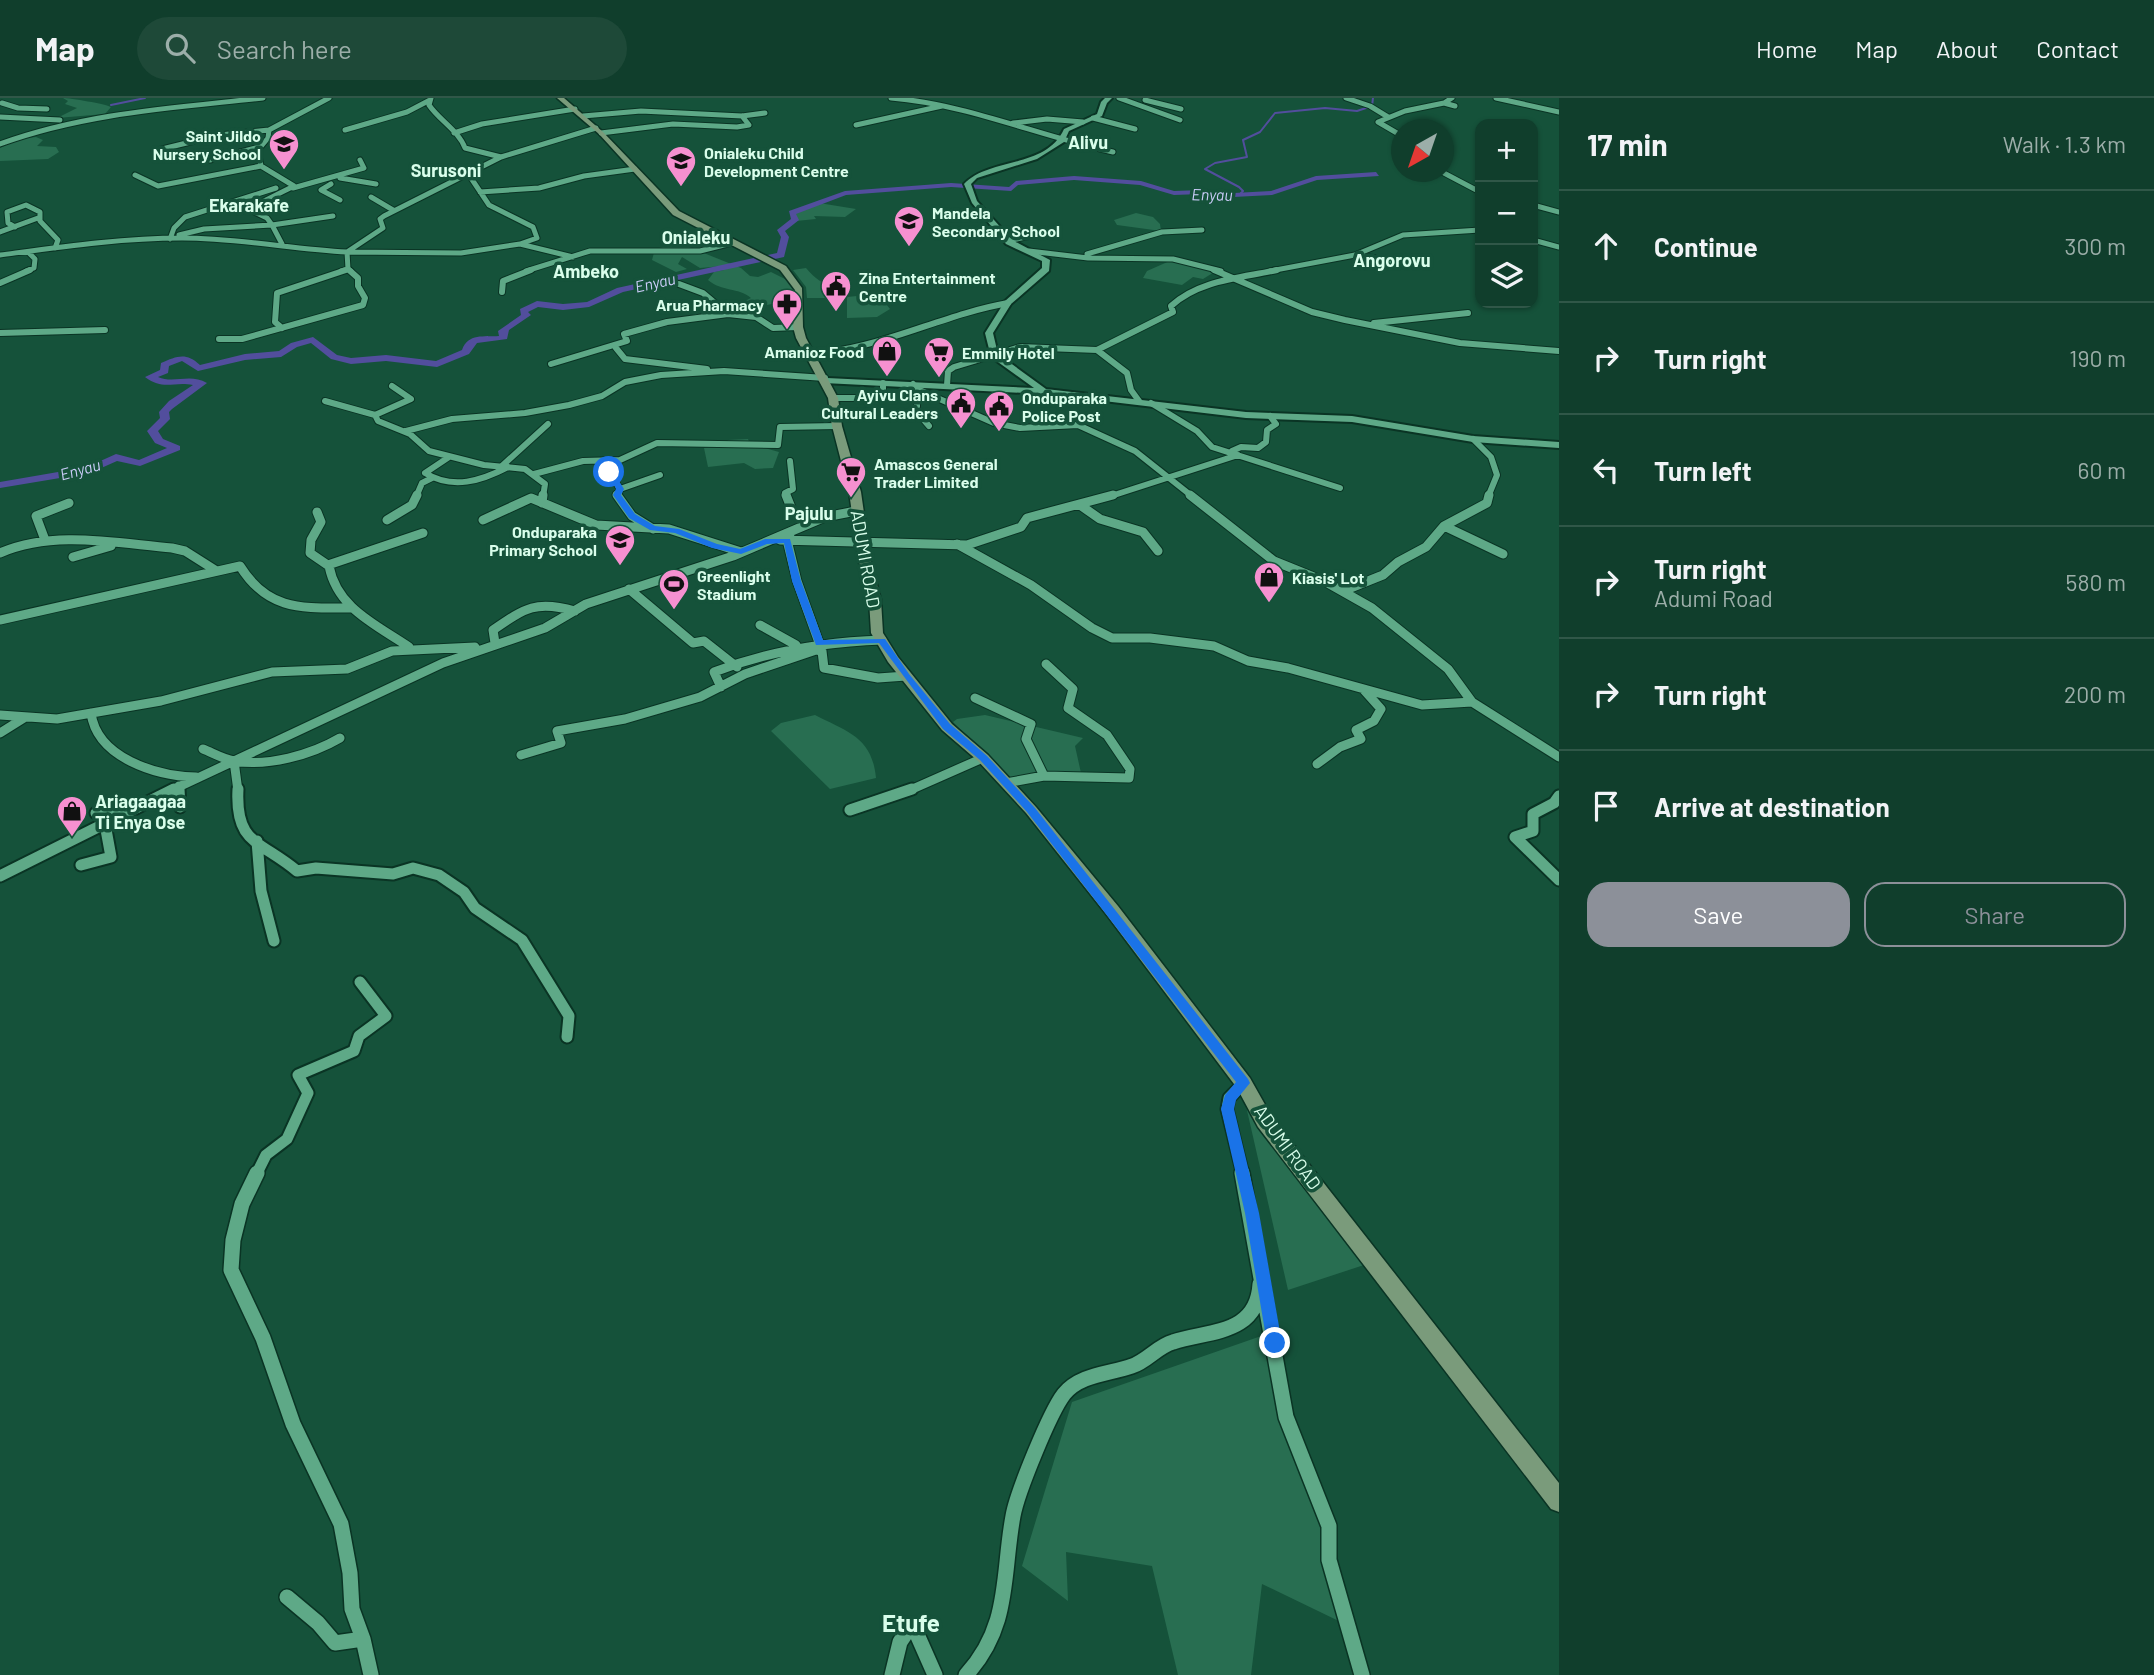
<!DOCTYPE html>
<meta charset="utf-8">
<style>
body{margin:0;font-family:Barlow,sans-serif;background:#1e4938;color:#f1f3f6}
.controls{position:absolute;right:21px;top:21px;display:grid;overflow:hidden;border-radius:14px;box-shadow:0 2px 5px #0004}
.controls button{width:63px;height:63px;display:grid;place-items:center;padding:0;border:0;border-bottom:2px solid #305748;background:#103e2c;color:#f1f3f6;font:35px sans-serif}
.compass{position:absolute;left:1391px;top:21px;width:63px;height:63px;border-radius:50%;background:#103e2c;box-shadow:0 2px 5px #0004;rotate:220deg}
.stop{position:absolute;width:21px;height:21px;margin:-16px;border:5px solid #1a73e8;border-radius:50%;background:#fff}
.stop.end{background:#1a73e8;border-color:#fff;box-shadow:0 2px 7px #0008}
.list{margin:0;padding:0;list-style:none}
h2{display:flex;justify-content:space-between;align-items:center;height:91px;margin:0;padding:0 28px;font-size:30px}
h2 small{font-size:23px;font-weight:400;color:#9caea9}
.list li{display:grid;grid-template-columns:46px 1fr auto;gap:21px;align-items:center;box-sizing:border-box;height:112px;padding:0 28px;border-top:2px solid #305748}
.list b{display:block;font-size:26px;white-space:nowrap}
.list p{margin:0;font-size:23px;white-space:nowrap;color:#9caea9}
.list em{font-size:23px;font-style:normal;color:#9caea9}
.actions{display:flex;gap:14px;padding:21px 28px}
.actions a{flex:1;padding:16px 0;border:2px solid #8c9099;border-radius:21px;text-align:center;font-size:24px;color:#8c9099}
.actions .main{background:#8c9099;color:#fff}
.icon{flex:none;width:38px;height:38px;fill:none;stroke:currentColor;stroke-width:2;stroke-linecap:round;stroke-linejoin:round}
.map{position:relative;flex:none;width:1559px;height:1577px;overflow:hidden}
header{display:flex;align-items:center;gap:42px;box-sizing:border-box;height:98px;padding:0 35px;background:#103e2c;border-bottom:2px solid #305748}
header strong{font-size:33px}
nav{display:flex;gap:38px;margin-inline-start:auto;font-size:24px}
.search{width:490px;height:63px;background:#1e4938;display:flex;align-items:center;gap:18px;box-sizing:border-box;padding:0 24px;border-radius:38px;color:#9caea9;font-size:26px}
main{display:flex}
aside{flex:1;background:#103e2c}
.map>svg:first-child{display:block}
</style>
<header>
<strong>Map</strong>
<div class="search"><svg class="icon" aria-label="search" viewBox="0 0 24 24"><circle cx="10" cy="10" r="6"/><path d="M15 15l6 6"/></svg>Search here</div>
<nav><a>Home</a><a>Map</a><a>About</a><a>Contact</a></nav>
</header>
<main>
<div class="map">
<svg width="1559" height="1577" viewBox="0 0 1559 1577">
<rect width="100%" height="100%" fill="#15523a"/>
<path fill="#286e51" d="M 63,0 C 70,0 106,6 111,9 L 105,16 L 57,20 L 77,10 L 65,6 L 68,3 Z
M 36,39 L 43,42 L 37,48 L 56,49 L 59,54 L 48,61 L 0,63 L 0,50 L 19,41 Z
M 819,105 L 856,111 L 845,119 L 814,118 L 816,121 L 796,123 L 793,118 L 796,115 Z
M 1136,115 L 1153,119 L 1160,126 L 1161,133 L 1117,127 L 1114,122 Z
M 679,145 L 741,170 L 750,178 L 758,179 L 771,174 L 795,186 L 796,201 L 762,208 L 743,204 L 751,200 C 738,189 722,194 708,182 L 714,174 L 724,172 L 723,168 L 700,170 L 682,159 L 678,166 L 687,171 L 676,174 L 652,162 L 655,151 Z
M 1172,162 L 1216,173 L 1203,181 L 1193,179 L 1182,187 L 1143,180 L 1147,173 Z
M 806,170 C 826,193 829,182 849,196 L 841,200 L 807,200 L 806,189 L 793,172 Z
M 857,198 L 882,201 L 890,211 L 877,219 L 847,220 L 847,199 Z
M 748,341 L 750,346 L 779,354 L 773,370 L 755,371 L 744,365 L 708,369 L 704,350 L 726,348 L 728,342 Z
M 815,617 C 848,634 872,639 876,680 L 830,691 L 771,633 L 781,625 Z
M 985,617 L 1083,640 L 1075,648 L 1081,675 L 1009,681 L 953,624 L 957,621 Z
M 1246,1008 L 1364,1167 L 1288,1192 Z
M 1267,1236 L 1347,1527 L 1262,1486 L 1251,1577 L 1178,1577 L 1152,1468 L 1066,1454 L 1068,1503 L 1022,1468 L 1072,1304 Z"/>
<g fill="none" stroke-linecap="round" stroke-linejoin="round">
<path stroke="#524e9d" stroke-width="2" d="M 111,7 L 145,0
M 1241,95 L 1243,93 L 1239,89 L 1205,71 L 1215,65 L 1247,59 L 1243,42 L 1260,34 L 1275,15 L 1325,10 L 1357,13 L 1372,8 L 1373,0"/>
<path fill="#524e9d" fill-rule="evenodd" d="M 1376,74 L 1379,78 L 1317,82 L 1272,97 L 1214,100 L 1201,96 L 1174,97 L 1140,87 L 1074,82 L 1018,87 L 1011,93 L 951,89 L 846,97 L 796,116 L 799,122 L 785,133 L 789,139 L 784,159 L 623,194 L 589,209 L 563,212 L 538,209 L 528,214 L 531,217 L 509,232 L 507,241 L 477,245 L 469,256 L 437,269 L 386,263 L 351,266 L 331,261 L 311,245 L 297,249 L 281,259 L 245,262 L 198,273 L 182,263 L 169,268 L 168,275 L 158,279 C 174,286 190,275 207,285 L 172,311 L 169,314 L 170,321 L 158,333 L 163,341 L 180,348 L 180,352 L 140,368 L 117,363 L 90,375 L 0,390 L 0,384 L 87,369 L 116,356 L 139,362 L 167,350 L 155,345 L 147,333 L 160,320 L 159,314 L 169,303 L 193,287 C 173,283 164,293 145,279 L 160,272 L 161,265 C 177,258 186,254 200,267 L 245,256 L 279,253 L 291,245 L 313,239 L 337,257 L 351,260 L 386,257 L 436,263 L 462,252 C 468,235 484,239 499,238 L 498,233 L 521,217 L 520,211 L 537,203 L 563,206 L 587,204 L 617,190 L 777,155 L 781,139 L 777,132 L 791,121 L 789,113 L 845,93 L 951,85 L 1009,89 L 1016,83 L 1074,78 L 1141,83 L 1174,93 L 1202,92 L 1215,96 L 1271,93 L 1316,78 Z"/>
<g stroke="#0a3424" stroke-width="7">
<path id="minor-far4" d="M 329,0 L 269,32 L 268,40 L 258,52 L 261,68 L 294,88 L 248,111 L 267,120 L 272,127 L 333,118
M 431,0 L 429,7 C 439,22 459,33 465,50 L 501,59 L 596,30
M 891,0 C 966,6 1039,38 1113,54
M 1119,0 L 1180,22
M 1346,0 L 1370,8 L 1388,19
M 1452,0 L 1444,5 L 1455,8
M 1496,0 L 1559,14
M 1145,2 L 1181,11
M 2,5 L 18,10 L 47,11
M 583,18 L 641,13 L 742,18 L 765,15
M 0,19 L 60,22
M 1093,20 L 1135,31
M 1013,25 L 1047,21 L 1083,24
M 856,27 L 942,8
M 345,32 L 407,14 L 430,2
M 454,35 L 482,26 L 575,11
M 601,35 L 673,26 L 737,29 L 749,27 L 742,18
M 1402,38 L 1378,24 L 1405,13 L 1444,5
M 0,46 C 85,15 173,10 263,0
M 154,53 L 219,37 L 269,32
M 501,59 L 384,118 L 380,121 L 383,130 L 347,154 L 461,155 L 520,146 L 573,159
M 210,62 L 259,49
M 1442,74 L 1480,94
M 135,77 L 158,88 L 261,68
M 469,77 L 489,107 L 533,129 L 537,140 L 520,146
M 340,80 L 376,86
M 331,86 L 321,92 L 340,102
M 293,90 L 364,70 L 360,62
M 480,94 L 539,90 L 584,78 L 635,71
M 371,99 L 393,112
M 1533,107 L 1559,114
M 15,129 L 8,125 L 7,114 L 26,107 L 40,114 L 40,123 L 58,142 L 55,150
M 0,134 L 38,120
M 179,137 L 204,131 L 272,127 L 282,146
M 170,141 L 174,130 L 185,119 L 276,90
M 1533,142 L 1559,149
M 1008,143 L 1053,133
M 1029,153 L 1088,160 L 1173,161 L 1221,173
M 1087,156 L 1162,134 L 1202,132
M 0,157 C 60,149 121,140 182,140 C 238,140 292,151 347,154 L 348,171 L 341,173
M 1357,157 L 1395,163
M 348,171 L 351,173
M 26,173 L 34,170 L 35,161 L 28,154
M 526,173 L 590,153 L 700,153 L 732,145
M 1270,173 L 1355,157 L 1403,137 L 1480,132"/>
</g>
<g stroke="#0a3424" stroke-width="8">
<path id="minor-far3" d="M 1214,172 L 1312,214 L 1345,222 L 1460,245 L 1559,253
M 0,185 L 30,172
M 679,186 L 703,195 L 728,216
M 502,194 L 503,183 L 531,172
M 1374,225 L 1468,215
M 282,230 L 275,224 L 277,195 L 346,172
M 0,235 L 105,232
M 219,241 L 242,241 L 363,207 L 365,200 L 358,188 L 358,180 L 349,172
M 616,250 L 625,261 L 707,271
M 1097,252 L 1127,275 L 1131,292 L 1139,303
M 828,254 C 890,246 946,216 1008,205
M 551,266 L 627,243 L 624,236 L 667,224 L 728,216 L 756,219 L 773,230 L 798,229
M 913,286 L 917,291 L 994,325 L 1020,330 L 1078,327 L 1135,353 L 1193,399
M 947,287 L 948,273 L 954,269 L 1020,249 L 1097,252 L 1173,214 L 1171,208 C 1199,182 1241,180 1277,172
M 917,291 L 917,314 L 929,328
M 833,300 L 883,300 L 883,285
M 325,303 L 375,317 L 378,323 L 410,336 L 429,353 L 484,367 L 525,371 L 545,386 L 543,399
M 1151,305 L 1197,333 L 1212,349 L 1340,390
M 375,317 L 411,301 L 392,288
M 406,333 L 452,321 L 525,315 L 569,307 L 602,298 L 625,284 L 661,277 L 724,273 L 825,280
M 1473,341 L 1491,359 L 1497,377 L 1488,399
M 1235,356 L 1232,353 L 1241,349 L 1258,350 L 1266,344 L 1267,332 L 1276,326 L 1270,318
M 449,359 L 425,375 C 453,392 481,383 508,369
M 608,363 L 608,372 L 620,391 L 618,399
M 503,367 L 548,326
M 534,376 L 583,363 L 620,362 L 657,345 L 778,347 L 780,329 L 837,328
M 620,391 L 660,377
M 416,399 L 422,385 L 432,380
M 786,399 L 785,395 L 793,391 L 790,363
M 1108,399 L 1238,357"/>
</g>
<g stroke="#0a3424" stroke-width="11">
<path id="minor-far2" d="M 617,397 L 632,418 L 653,431
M 786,397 L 792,412 L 809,425
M 1190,397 L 1274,463 L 1326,484 L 1372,510 L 1448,571 L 1472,604 L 1559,659
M 542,405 L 543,397
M 1080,407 L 1100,421 L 1143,434 L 1158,453
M 317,414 L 321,424 L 311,442 L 310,455 L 329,468 C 337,510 375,526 409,549
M 387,422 L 412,407 L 417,397
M 483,422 L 531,400 L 596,427 L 669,431 L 741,454
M 1444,428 L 1503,456
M 790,436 L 787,442 L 797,483 L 821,550
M 45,442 L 36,418 L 69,405
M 780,442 L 967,447 L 1021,429 L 1027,420 L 1113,397
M 957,446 L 1031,487 L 1092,530 L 1112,540 L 1150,540 L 1214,548 L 1248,563 L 1288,570 L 1422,607 L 1472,604
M 0,455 C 54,432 114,445 172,450 L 185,453 L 215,472
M 73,459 L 111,448
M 328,467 L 423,435
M 629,491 L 693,545 L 704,543 L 737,569
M 1343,493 L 1383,477 L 1398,464 L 1426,449 L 1444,428 L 1487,405 L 1489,397
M 0,522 L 240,468 C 268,513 302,510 350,510
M 760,527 L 796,547
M 495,545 L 493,532 C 525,510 536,502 575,513
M 721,589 L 714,574 C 769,553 824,544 882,542
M 975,600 L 1031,626 L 1026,641 L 1044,678
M 91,615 C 97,660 156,678 196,679
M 0,617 L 57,621 L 161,603 L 272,574 L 347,571 L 392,553 L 475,549
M 0,635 L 24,620
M 203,651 C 213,655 223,661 234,663 C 267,669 311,657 340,640
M 521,657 L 561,645 L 557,633 L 625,621 L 700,599 L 745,576 L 816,552 L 822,553 L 824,570 L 878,580 L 906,578
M 234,663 L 238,693
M 1317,666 L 1340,649 L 1361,641 L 1356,632 L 1374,623 L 1381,611 L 1364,592
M 1006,685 L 1044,678 L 1129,680 L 1130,671 L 1107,637 L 1068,610 L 1073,591 L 1046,566
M 179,688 L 179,693
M 170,693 L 443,565 L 545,530 L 586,506 L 733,458 L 825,419 L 856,413
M 908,693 L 983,660"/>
</g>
<g stroke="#0a3424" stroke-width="15">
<path id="minor-far1" d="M 179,691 L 180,709
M 238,691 C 235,747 260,742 297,773 L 316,770 L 393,776 L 413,770 L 439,777 L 464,794 L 475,810 L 522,842 L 569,918 L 567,939
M 1559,698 L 1554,705 L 1533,716 L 1533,733 L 1515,739 L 1559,782
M 850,712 L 912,691
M 96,715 L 119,718
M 257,743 L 261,793 L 274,843
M 81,767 L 111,759 L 105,726
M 0,778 L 174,691
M 256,1077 L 266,1057 L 287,1041 L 308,995 L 298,977 L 354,953 L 359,938 L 386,918 L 360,884
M 1243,1077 L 1227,1011 L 1229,1000 L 1244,985"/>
</g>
<g stroke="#0a3424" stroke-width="18">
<path id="minor" d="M 257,1075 L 242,1106 L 233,1142 L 231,1172 L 263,1240 L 293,1326 L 341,1426 L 350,1475 L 352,1511 L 363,1541
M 1242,1075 L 1286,1319 L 1329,1428 L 1329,1462 L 1362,1577
M 287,1499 L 318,1525 L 335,1545 L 363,1541 L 371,1577
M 892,1577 L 900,1544 L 908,1532 L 916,1534 L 935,1577
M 966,1577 C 1011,1528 1002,1477 1013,1418 C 1017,1395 1050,1314 1064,1296 C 1080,1276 1110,1276 1132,1268 C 1147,1263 1158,1248 1173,1244 C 1210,1232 1257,1237 1260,1186"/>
</g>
<g stroke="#0a3424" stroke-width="4">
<path id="tertiary" d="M 1105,0 L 1112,0 L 1107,5 L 1102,18 L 1069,33 L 1064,44 L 1037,61 L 977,80 L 971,86 L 977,103 L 1012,142 L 1050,162 L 1049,173 L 1011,206 L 993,235 L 998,256 L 1046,291 L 1246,314 L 1352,318 L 1473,338 L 1559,344 L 1559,350 L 1473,344 L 1352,324 L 1246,320 L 1045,296 L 824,285 L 824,281 L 827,280 L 1034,290 L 991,259 L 985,235 L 1005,203 L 1042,170 L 1042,163 L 1006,146 L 972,105 L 964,86 C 990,59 1046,71 1064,31 L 1097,16 L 1101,4 Z"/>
</g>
<g stroke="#0a3424" stroke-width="3">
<path id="secondary" d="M 557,0 L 564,0 L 603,34 L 679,113 L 786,168 L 802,190 L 803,229 L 806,240 L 838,300 L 842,328 L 861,394 L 871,464 L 881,502 L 883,535 L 898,559 L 952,626 L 988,657 L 1036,709 L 1118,808 L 1250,980 L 1272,1019 L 1559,1385 L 1559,1414 L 1551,1411 L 1258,1029 L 1237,990 L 1106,816 L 1026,715 L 978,663 L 942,632 L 888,564 L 871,535 L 869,502 L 859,464 L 849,394 L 832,328 L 828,300 L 796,240 L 793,229 L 795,192 L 780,172 L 673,117 L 599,36 Z"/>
</g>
<use href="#minor-far4" stroke="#5ea987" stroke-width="5"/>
<use href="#minor-far3" stroke="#5ea987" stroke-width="6"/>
<use href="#minor-far2" stroke="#5ea987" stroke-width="9"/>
<use href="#minor-far1" stroke="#5ea987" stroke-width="11"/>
<use href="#minor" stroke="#5ea987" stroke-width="15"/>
<use href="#tertiary" fill="#5ea987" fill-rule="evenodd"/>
<use href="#secondary" fill="#7a9b7b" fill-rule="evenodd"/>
</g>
<path fill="#1a73e8" d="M 607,372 L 612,372 L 624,391 L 621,397 L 635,416 L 655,428 L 679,431 L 717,446 L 740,451 L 765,441 L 790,441 L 801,483 L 823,542 L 885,541 L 909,576 L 950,626 L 987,658 L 1035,710 L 1248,981 L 1250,985 L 1236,1002 L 1234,1011 L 1259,1115 L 1282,1245 L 1280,1250 L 1275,1252 L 1267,1245 L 1245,1115 L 1221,1011 L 1225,997 L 1236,984 L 1027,714 L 980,662 L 943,631 L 879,545 L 816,547 L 792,483 L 784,445 L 767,446 L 741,456 L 712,450 L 675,435 L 650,432 L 629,420 L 613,397 L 616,391 Z"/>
<defs>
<g id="school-pin" transform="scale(1.575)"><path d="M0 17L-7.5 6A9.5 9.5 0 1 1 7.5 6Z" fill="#f690d0" stroke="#15523a"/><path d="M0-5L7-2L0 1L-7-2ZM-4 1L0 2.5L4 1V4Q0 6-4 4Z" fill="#111"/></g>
<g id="civic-pin" transform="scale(1.575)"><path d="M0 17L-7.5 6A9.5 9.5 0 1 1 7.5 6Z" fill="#f690d0" stroke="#15523a"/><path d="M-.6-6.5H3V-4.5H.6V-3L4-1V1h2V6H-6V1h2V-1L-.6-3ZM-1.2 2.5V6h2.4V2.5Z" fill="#111"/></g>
<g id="pharmacy-pin" transform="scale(1.575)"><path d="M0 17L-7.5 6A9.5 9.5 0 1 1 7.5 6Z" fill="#f690d0" stroke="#15523a"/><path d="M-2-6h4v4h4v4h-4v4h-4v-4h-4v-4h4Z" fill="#111"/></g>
<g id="shop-pin" transform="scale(1.575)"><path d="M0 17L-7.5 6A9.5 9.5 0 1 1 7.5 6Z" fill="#f690d0" stroke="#15523a"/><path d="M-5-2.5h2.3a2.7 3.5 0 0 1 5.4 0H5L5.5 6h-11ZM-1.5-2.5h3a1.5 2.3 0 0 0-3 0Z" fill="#111"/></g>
<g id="supermarket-pin" transform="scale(1.575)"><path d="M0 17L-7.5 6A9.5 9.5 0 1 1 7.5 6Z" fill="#f690d0" stroke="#15523a"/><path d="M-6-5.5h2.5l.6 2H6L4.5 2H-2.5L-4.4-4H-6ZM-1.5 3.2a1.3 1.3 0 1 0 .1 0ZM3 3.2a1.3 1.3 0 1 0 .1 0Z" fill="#111"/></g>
<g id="stadium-pin" transform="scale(1.575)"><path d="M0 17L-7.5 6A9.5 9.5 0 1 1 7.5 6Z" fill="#f690d0" stroke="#15523a"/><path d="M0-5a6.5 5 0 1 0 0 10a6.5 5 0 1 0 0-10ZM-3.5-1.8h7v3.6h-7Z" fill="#111"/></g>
</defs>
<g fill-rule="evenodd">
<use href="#school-pin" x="284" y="46"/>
<use href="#school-pin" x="681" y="63"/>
<use href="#school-pin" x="909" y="123"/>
<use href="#civic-pin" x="836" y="188"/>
<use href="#pharmacy-pin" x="787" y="206"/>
<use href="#shop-pin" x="887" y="253"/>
<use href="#supermarket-pin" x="939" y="254"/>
<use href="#civic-pin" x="961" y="305"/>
<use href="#civic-pin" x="999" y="308"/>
<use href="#supermarket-pin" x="851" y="374"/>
<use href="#school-pin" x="620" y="442"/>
<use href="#shop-pin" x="1269" y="479"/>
<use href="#stadium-pin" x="674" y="486"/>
<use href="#shop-pin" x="72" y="713"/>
</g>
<g text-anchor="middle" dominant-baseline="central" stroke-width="7" stroke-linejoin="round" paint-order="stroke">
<g font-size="16" font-weight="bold" fill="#d9feeb" stroke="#15523a" text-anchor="start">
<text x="261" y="37" text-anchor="end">Saint Jildo<tspan x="261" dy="18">Nursery School</tspan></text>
<text x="704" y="54">Onialeku Child<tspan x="704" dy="18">Development Centre</tspan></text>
<text x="932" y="114">Mandela<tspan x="932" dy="18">Secondary School</tspan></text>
<text x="859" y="179">Zina Entertainment<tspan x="859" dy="18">Centre</tspan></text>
<text x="764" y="206" text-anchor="end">Arua Pharmacy</text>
<text x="864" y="253" text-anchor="end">Amanioz Food</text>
<text x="962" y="254">Emmily Hotel</text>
<text x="938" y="296" text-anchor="end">Ayivu Clans<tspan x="938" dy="18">Cultural Leaders</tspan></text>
<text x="1022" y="299">Onduparaka<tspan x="1022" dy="18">Police Post</tspan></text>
<text x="874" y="365">Amascos General<tspan x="874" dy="18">Trader Limited</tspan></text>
<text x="597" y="433" text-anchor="end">Onduparaka<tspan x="597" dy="18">Primary School</tspan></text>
<text x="697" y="477">Greenlight<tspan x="697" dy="18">Stadium</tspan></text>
<text x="1292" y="479">Kiasis' Lot</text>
</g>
<g font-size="16" font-style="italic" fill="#cbcdf9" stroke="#15523a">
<text transform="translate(1212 96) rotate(1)">Enyau</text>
<text transform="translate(655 184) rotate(-12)">Enyau</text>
<text transform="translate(80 371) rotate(-15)">Enyau</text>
</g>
<g font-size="18" font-weight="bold" fill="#d9feeb" stroke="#15523a">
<text x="1088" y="44">Alivu</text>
<text x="446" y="72">Surusoni</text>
<text x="249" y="107">Ekarakafe</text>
<text x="696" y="139">Onialeku</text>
<text x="1392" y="162">Angorovu</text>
<text x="586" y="173">Ambeko</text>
<text x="809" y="415">Pajulu</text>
</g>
<g font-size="18" fill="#d9feeb" stroke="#15523a">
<text transform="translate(866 461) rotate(80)">ADUMI ROAD</text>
<text transform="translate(1288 1049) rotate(54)">ADUMI ROAD</text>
</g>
<g font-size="18" font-weight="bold" fill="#d9feeb" stroke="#15523a" text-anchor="start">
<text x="95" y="703">Ariagaagaa<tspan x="95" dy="21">Ti Enya Ose</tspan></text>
</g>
<g font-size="24" font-weight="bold" fill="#d9feeb" stroke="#15523a">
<text x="911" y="1524">Etufe</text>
</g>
</g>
</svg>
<div class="controls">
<button>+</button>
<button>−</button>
<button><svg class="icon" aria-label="layers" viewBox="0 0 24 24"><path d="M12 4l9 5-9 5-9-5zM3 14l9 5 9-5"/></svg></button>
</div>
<svg class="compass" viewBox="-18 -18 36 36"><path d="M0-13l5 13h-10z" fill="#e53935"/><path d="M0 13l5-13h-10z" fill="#9caea9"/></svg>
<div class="stop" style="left:609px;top:374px"></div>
<div class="stop end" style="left:1275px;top:1245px"></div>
</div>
<aside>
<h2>17 min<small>Walk · 1.3 km</small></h2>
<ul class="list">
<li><svg class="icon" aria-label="ahead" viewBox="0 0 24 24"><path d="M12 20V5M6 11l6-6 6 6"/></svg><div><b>Continue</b></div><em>300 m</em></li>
<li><svg class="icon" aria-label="right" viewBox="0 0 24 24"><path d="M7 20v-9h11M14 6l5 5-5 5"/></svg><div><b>Turn right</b></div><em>190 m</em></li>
<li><svg class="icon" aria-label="left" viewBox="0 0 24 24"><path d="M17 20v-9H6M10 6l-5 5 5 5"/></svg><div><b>Turn left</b></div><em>60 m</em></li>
<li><svg class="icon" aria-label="right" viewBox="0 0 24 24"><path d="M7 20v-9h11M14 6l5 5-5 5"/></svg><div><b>Turn right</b><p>Adumi Road</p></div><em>580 m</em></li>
<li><svg class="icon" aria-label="right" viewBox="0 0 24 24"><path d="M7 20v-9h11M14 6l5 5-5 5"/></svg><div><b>Turn right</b></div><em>200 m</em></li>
<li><svg class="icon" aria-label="arrive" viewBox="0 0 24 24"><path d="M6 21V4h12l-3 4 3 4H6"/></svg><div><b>Arrive at destination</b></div></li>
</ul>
<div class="actions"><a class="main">Save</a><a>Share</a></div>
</aside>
</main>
